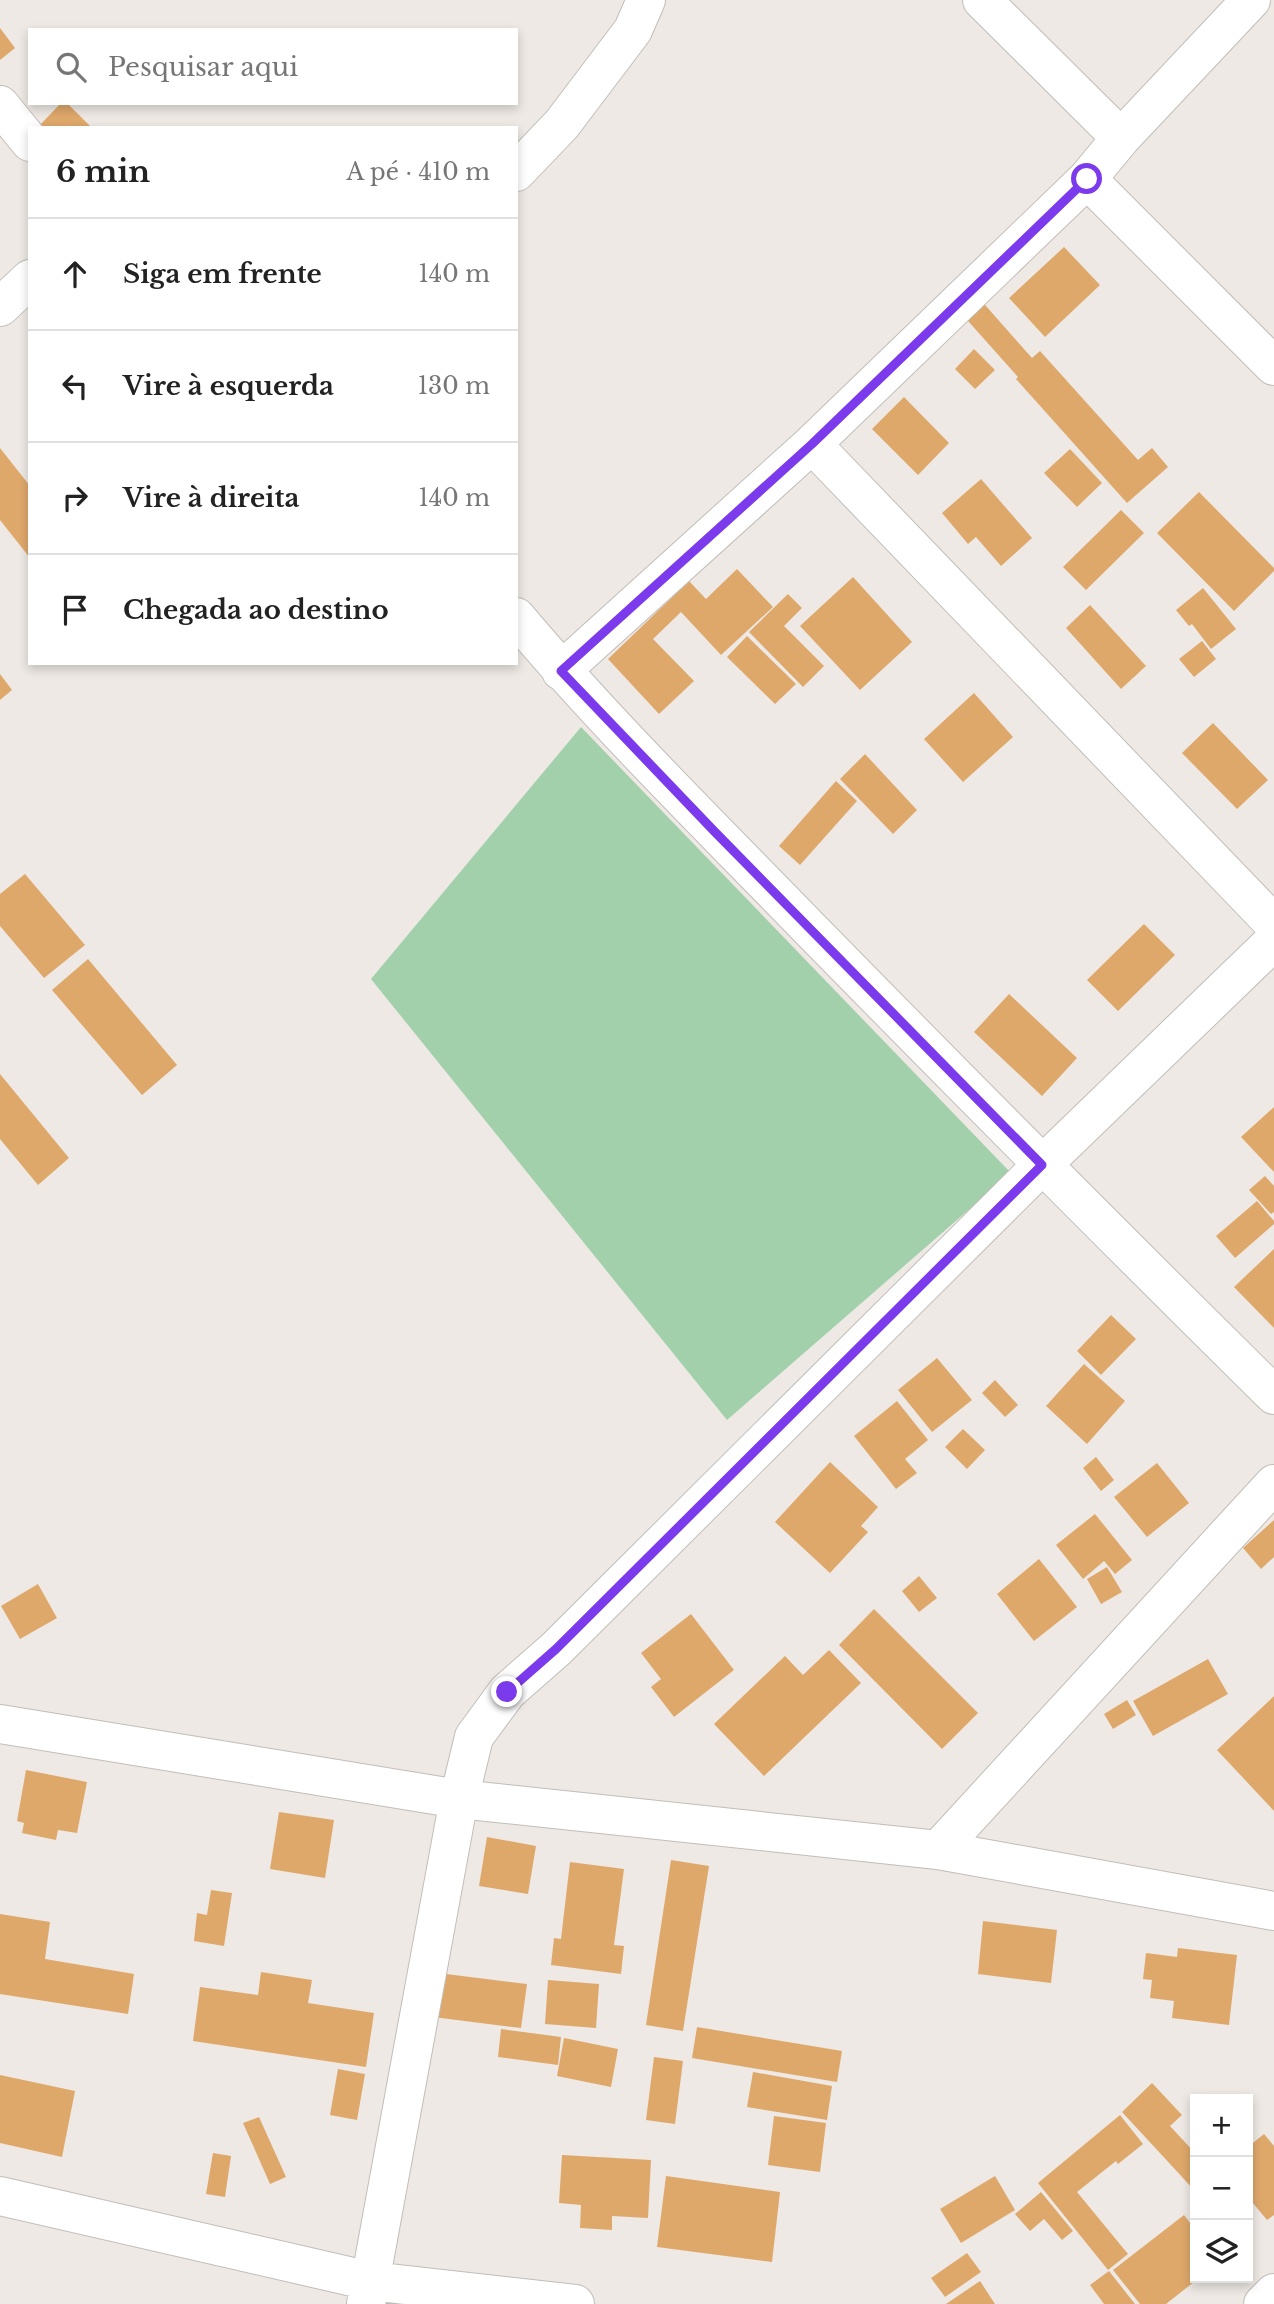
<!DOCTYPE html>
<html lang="pt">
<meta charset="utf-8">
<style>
body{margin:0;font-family:"Libre Baskerville",serif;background:#f2f2f2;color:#222}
.controls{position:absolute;right:21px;bottom:21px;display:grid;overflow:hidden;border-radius:0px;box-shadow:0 4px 10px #0003}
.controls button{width:63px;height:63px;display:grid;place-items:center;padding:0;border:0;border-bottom:2px solid #e0e0e0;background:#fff;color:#222;font:35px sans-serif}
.stop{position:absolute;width:21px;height:21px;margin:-16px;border:5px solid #7c3aed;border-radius:50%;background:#fff}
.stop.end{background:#7c3aed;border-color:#fff;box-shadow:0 2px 7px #0008}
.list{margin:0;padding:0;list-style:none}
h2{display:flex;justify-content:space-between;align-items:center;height:91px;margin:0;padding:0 28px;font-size:30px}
h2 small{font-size:23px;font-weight:400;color:#767676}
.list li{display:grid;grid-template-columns:46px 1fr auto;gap:21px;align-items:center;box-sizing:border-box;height:112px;padding:0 28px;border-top:2px solid #e0e0e0}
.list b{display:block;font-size:26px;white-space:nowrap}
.list em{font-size:23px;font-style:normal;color:#767676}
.icon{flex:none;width:38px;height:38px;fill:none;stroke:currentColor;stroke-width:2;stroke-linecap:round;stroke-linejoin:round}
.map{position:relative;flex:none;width:1274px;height:2304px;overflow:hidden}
.search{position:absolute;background:#fff;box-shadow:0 4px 10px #0003;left:28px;top:28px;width:490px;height:77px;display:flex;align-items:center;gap:18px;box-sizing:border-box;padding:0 24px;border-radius:0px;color:#767676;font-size:26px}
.panel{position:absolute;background:#fff;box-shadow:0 4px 10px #0003;left:28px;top:126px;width:490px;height:539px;border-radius:0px}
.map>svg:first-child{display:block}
</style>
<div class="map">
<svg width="1274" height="2304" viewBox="0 0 1274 2304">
<rect width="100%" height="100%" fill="#eee9e4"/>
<path fill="#a2d0aa" d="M 581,727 L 1011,1173 L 727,1420 L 371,979 Z"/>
<path fill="#dfa86b" d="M 0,28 L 15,48 L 0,60 Z
M 61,103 L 67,103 L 92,128 L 40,128 L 39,126 Z
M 1064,247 L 1100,285 L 1045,337 L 1009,298 Z
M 978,297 L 1032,358 L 1040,351 L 1138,460 L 1152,448 L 1168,467 L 1127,503 L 1016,379 L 1018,377 L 960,312 Z
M 974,349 L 995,370 L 975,389 L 955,369 Z
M 904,397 L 949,443 L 918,475 L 872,429 Z
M 0,448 L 30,486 L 30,558 L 0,520 Z
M 1070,449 L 1102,483 L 1077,507 L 1044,473 Z
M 981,479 L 1032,538 L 1001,566 L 976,537 L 968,544 L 942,513 Z
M 1199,492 L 1274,568 L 1274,571 L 1234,611 L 1157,533 Z
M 1121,510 L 1144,533 L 1086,590 L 1063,567 Z
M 737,569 L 773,607 L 721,655 L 681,612 L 653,639 L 694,681 L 659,714 L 608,659 L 689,581 L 706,599 Z
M 853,577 L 912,642 L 860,690 L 800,626 Z
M 1203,588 L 1236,629 L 1211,649 L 1192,624 L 1189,626 L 1176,610 Z
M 788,594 L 802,608 L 784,626 L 824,666 L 803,687 L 749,632 Z
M 1090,605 L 1146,666 L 1121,689 L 1066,628 Z
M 747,636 L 796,684 L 775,704 L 727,657 Z
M 1202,641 L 1216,659 L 1194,677 L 1179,659 Z
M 0,674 L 12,690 L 0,700 Z
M 974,693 L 1013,737 L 963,782 L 924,739 Z
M 1213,723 L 1268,780 L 1237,809 L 1182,753 Z
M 865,754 L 917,810 L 893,834 L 840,779 Z
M 836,781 L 857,801 L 800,865 L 779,846 Z
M 25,874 L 85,945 L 44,978 L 0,926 L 0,894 Z
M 1144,924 L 1175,955 L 1118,1011 L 1087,980 Z
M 88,959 L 177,1065 L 142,1095 L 52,990 Z
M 1009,994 L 1077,1058 L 1042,1096 L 974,1032 Z
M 0,1074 L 69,1158 L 38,1185 L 0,1139 Z
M 1274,1107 L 1274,1172 L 1241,1137 Z
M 1265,1176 L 1274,1186 L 1274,1212 L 1271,1214 L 1249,1190 Z
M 1257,1201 L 1274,1221 L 1274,1224 L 1235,1258 L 1216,1236 Z
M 1274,1249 L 1274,1328 L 1234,1287 Z
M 1111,1315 L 1136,1339 L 1101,1375 L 1077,1351 Z
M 937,1358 L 972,1400 L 932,1432 L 898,1390 Z
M 1084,1364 L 1125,1401 L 1087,1444 L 1046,1406 Z
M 995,1380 L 1018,1405 L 1005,1417 L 982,1393 Z
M 897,1401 L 928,1440 L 905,1459 L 917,1473 L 896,1489 L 854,1436 Z
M 963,1429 L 985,1450 L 967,1469 L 945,1447 Z
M 1096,1457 L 1114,1480 L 1101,1491 L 1083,1468 Z
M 830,1462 L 878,1507 L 861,1526 L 868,1532 L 830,1573 L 775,1522 Z
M 1157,1463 L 1189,1503 L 1147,1537 L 1114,1497 Z
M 1095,1514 L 1132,1560 L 1115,1574 L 1104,1561 L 1083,1579 L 1056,1545 Z
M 1274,1520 L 1274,1557 L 1261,1569 L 1243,1548 Z
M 1039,1559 L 1077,1607 L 1034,1641 L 997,1594 Z
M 1107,1567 L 1122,1592 L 1101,1604 L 1087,1579 Z
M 919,1576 L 937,1598 L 919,1612 L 902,1591 Z
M 38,1584 L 57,1618 L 20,1639 L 1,1606 Z
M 874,1609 L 978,1713 L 942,1749 L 839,1645 Z
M 691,1614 L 734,1670 L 674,1717 L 651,1687 L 661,1679 L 641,1653 Z
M 829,1650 L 861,1683 L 764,1776 L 714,1724 L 785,1656 L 803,1675 Z
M 1208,1659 L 1228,1694 L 1153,1736 L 1133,1701 Z
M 1274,1696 L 1274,1811 L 1217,1750 Z
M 1127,1700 L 1136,1715 L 1113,1729 L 1104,1714 Z
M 26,1770 L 87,1782 L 77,1833 L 58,1830 L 56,1840 L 22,1833 L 24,1823 L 17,1821 Z
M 279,1812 L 334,1820 L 325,1878 L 270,1869 Z
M 487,1837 L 536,1846 L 528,1894 L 479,1886 Z
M 671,1860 L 709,1866 L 683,2031 L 646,2025 Z
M 570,1862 L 624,1869 L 614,1945 L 624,1946 L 621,1974 L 551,1965 L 554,1938 L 561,1939 Z
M 211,1890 L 232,1893 L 224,1946 L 194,1941 L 197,1913 L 207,1915 Z
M 0,1914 L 50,1922 L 45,1959 L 134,1974 L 128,2014 L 0,1994 Z
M 983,1921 L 1057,1930 L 1051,1983 L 978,1974 Z
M 1178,1948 L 1237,1955 L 1229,2025 L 1172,2018 L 1174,2001 L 1150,1998 L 1152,1980 L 1143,1979 L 1146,1953 L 1177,1957 Z
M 261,1972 L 312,1980 L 308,2003 L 374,2013 L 366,2067 L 193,2041 L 200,1987 L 258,1995 Z
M 438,1973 L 527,1984 L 521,2028 L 433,2017 Z
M 548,1980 L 599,1984 L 596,2028 L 545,2024 Z
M 697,2027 L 842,2051 L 837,2082 L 692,2058 Z
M 501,2029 L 561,2037 L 558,2065 L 498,2057 Z
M 564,2038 L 618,2049 L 611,2087 L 557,2076 Z
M 654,2057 L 683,2061 L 675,2124 L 646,2120 Z
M 338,2069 L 365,2074 L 357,2120 L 330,2115 Z
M 753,2072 L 832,2086 L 827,2120 L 747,2107 Z
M 0,2075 L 75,2091 L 62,2157 L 0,2143 Z
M 1152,2083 L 1182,2115 L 1170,2126 L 1195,2153 L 1195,2191 L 1122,2112 Z
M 1120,2115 L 1143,2144 L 1118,2164 L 1116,2161 L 1077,2192 L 1128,2254 L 1108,2270 L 1038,2183 Z
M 774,2116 L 826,2123 L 820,2172 L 768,2165 Z
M 259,2117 L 286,2177 L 270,2184 L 243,2123 Z
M 1264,2134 L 1274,2146 L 1274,2215 L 1267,2220 L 1248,2197 L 1248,2147 Z
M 213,2153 L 231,2156 L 225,2197 L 206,2194 Z
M 562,2155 L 651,2160 L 648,2218 L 612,2216 L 612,2230 L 580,2228 L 581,2205 L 559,2203 Z
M 666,2176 L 780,2192 L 772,2262 L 657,2247 Z
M 995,2176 L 1015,2210 L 961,2243 L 940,2209 Z
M 1041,2192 L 1073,2231 L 1062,2240 L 1044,2219 L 1030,2231 L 1015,2214 Z
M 1184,2215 L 1195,2229 L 1195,2278 L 1199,2278 L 1166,2304 L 1140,2304 L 1113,2270 Z
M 967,2253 L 981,2272 L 945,2297 L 931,2278 Z
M 1109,2271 L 1135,2304 L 1104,2304 L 1090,2285 Z
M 980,2281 L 995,2304 L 946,2304 Z"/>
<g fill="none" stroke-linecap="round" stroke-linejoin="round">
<g stroke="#c2bdb8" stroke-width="40">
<path id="minor" d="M 982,0 L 1121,138
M 0,105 L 30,142
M 516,172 L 562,124 L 633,30 L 646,0
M 1087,179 L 1274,366
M 0,307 L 30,279
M 812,444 L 1274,924
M 516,617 C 609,727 712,828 812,931 C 965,1087 1119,1242 1274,1395
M 561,671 L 812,444 L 1087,179 L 1121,138 L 1251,0
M 0,1724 L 459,1799 L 938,1850 L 1274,1911
M 938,1850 L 1274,1484
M 0,2196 L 370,2281 L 575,2304
M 366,2304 L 459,1799 L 474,1737 L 507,1692 L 556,1649 L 1042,1165 L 1274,941
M 1263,2304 L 1274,2293"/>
</g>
<use href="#minor" stroke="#fff" stroke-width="38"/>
</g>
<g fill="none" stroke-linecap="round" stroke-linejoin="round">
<path stroke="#7c3aed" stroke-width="9" d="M 507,1692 L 556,1649 L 1042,1165 L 714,831 L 561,671 L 812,444 L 1087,179"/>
</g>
</svg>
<div class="controls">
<button>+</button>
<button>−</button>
<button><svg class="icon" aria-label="layers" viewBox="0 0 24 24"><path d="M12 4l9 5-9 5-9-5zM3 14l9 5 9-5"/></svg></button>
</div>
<div class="stop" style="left:1087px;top:179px"></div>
<div class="stop end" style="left:507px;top:1692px"></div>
<div class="search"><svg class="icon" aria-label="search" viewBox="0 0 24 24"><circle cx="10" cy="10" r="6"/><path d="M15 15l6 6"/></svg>Pesquisar aqui</div>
<section class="panel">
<h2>6 min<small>A pé · 410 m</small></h2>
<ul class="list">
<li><svg class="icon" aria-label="ahead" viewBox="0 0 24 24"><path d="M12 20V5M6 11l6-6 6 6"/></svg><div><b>Siga em frente</b></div><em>140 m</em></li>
<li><svg class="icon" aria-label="left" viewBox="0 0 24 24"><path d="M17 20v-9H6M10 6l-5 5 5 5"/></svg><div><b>Vire à esquerda</b></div><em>130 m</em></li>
<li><svg class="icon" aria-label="right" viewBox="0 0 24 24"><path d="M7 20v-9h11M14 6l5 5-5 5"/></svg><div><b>Vire à direita</b></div><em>140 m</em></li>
<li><svg class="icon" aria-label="arrive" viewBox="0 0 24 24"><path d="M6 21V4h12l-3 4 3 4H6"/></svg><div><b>Chegada ao destino</b></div></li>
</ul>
</section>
</div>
